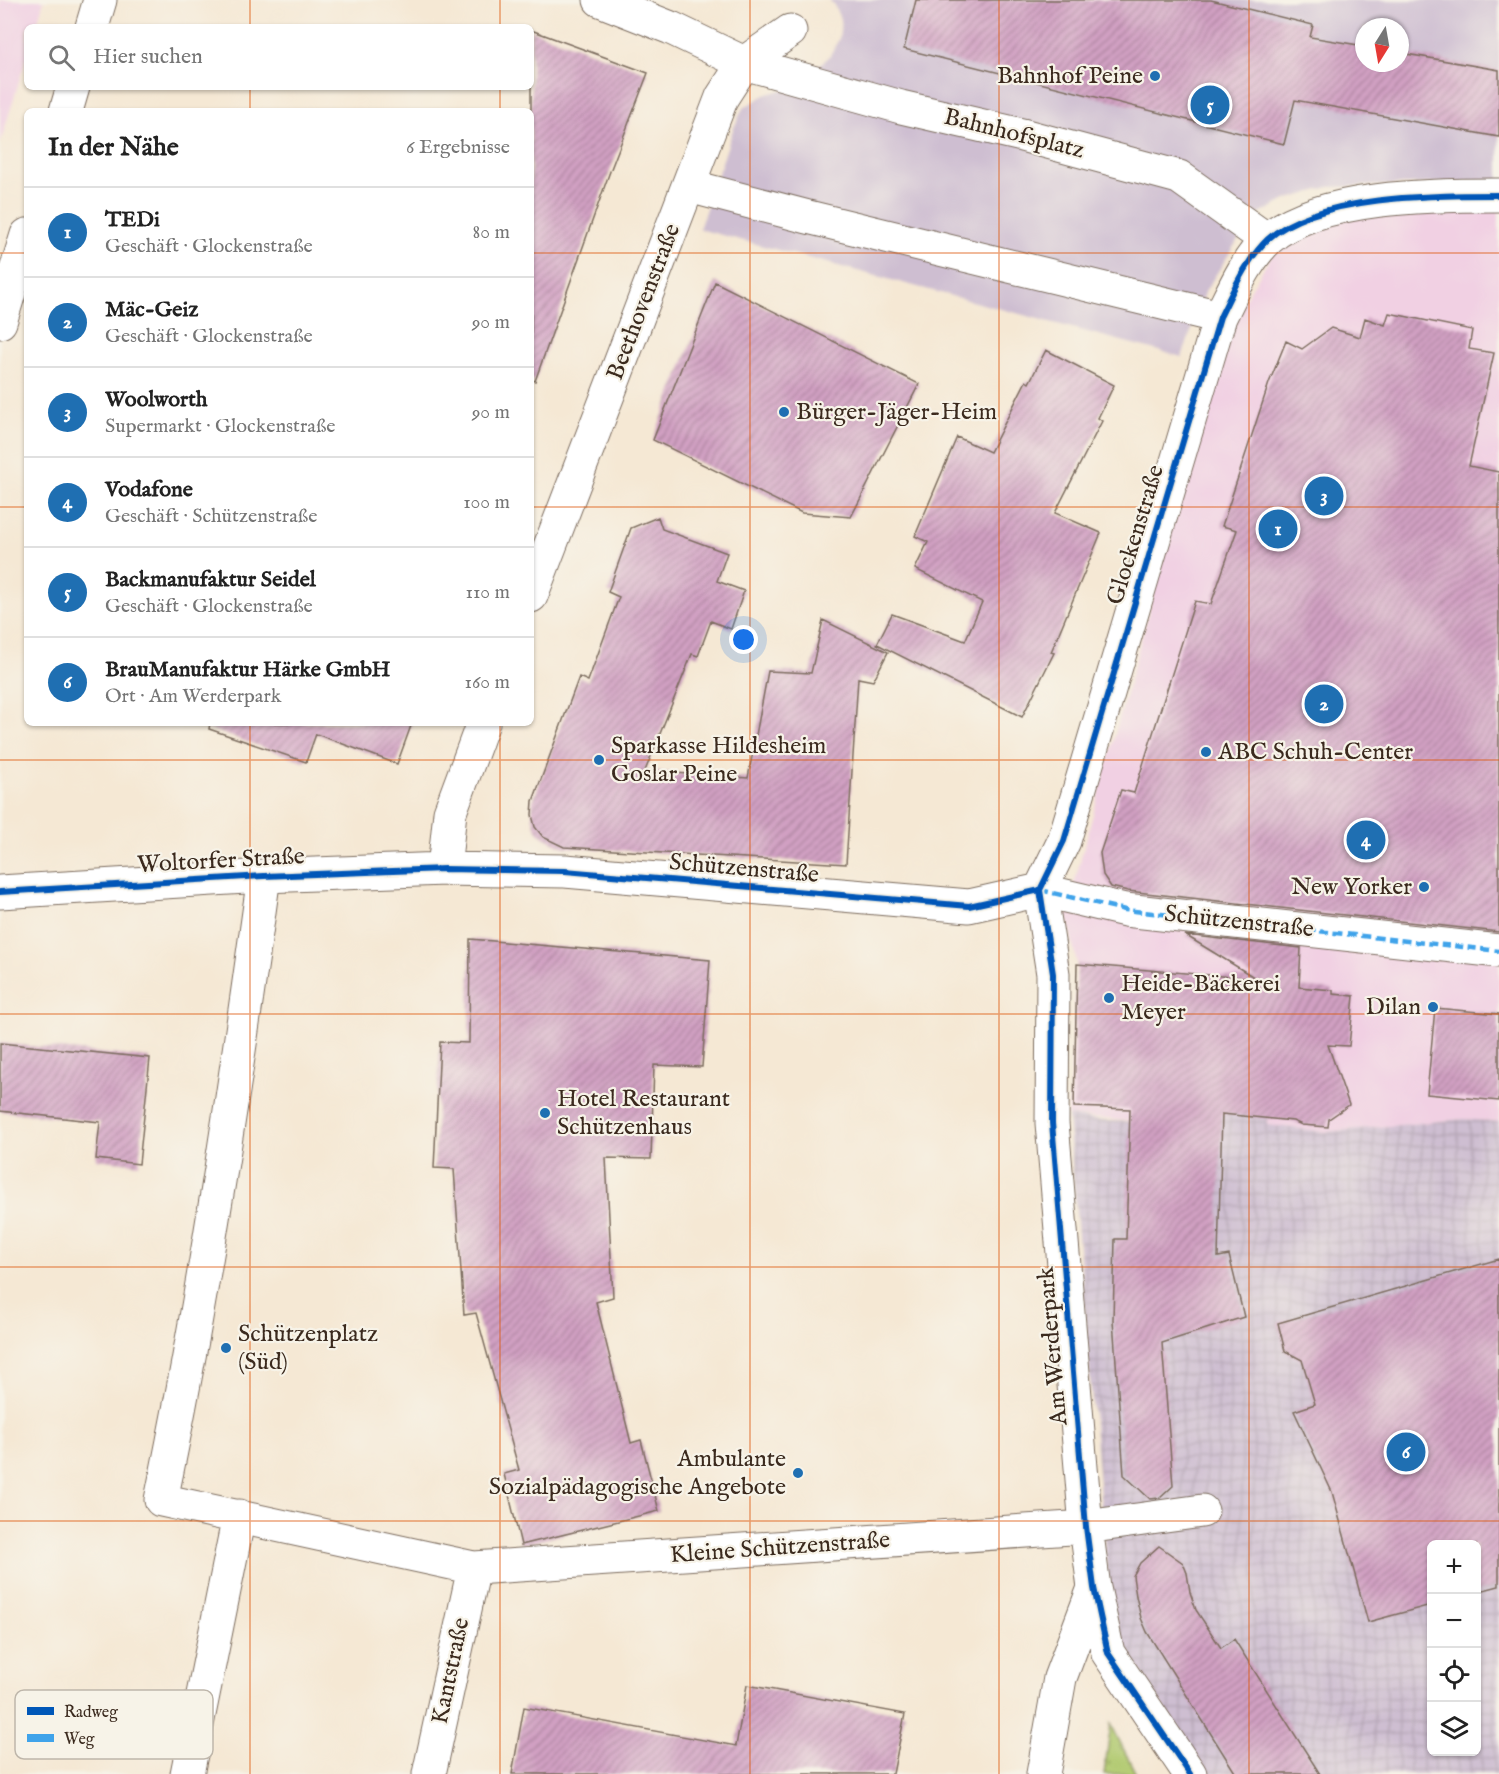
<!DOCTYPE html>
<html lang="de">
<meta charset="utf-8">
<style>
body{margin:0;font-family:"IM FELL English",serif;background:#f2f2f2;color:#222}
.controls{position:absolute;right:18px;bottom:18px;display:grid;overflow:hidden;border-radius:9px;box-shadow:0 2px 4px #0004}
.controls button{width:54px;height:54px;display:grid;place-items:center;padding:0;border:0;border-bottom:2px solid #e0e0e0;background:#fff;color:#222;font:30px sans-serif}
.compass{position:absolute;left:1355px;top:18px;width:54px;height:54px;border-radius:50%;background:#fff;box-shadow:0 2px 4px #0004;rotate:191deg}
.you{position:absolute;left:744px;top:640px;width:21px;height:21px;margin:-15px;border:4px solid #fff;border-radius:50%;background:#1a73e8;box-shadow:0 0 0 9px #1a73e833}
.badge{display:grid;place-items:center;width:39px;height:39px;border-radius:50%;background:#1f6fb2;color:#fff;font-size:20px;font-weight:700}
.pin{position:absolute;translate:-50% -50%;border:3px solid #fff;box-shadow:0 2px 6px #0006}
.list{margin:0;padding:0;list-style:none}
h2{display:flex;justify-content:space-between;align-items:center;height:78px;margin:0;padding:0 24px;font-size:26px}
h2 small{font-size:20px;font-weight:400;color:#767676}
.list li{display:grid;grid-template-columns:39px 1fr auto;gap:18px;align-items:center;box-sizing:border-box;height:90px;padding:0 24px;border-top:2px solid #e0e0e0}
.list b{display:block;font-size:22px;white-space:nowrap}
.list p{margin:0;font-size:20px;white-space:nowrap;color:#767676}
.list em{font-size:20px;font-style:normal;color:#767676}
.icon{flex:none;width:33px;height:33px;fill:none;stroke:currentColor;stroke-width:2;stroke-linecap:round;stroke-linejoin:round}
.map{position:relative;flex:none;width:1499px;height:1774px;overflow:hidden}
.search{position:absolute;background:#fff;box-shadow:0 2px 4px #0004;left:24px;top:24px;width:510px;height:66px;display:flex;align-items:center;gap:15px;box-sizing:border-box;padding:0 21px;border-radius:9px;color:#767676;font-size:22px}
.panel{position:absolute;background:#fff;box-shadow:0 2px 4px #0004;left:24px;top:108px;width:510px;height:618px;border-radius:9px}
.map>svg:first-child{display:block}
</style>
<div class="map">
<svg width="1499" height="1774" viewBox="0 0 1499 1774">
<defs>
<pattern id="industrial-grid" width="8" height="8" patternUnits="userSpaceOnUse" patternTransform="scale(1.5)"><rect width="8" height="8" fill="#cebed1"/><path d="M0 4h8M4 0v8" fill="none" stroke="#b2a3b3"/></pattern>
<pattern id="park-tufts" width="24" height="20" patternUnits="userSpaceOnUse" patternTransform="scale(1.5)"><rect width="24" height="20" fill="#b0c96e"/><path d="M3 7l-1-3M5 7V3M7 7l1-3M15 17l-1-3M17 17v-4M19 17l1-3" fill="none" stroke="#90a35a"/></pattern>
<pattern id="building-hatch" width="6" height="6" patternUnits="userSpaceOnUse" patternTransform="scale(1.5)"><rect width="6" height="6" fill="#d1a0c3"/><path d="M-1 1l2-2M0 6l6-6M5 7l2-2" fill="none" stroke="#ab839e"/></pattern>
</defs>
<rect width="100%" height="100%" fill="#f7f3e8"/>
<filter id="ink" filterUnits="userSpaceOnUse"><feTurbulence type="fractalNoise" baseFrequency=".0167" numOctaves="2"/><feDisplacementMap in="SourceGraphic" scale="12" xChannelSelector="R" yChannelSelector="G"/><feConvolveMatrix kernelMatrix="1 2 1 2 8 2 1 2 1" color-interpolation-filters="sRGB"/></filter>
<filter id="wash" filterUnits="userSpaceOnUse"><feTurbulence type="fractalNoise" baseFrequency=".008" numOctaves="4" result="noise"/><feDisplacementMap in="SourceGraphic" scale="24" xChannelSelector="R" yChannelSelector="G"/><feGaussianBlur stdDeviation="1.35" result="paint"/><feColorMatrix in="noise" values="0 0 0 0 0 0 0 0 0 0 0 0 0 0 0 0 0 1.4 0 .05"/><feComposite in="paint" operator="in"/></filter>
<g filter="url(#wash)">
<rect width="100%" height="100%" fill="#f5e8d4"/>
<path fill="#f1d0e3" d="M 0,0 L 44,0 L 36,27 L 27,27 L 27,55 L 0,144 Z
M 1499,209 L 1499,1122 L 1463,1119 L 1326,1132 L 1266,1125 L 1270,1095 L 1143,1122 L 1068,1116 L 1077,964 L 1066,913 L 1195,443 L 1231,322 L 1276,248 L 1341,218 Z"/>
<path fill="url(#industrial-grid)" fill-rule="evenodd" d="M 1270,1095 L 1267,1125 L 1326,1132 L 1464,1119 L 1499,1122 L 1499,1774 L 1207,1774 L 1122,1643 L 1108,1589 L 1068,1116 L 1104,1121 L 1142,1122 ZM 1432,1544 L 1476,1544 L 1476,1752 L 1432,1752 Z"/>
<path fill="#cebed1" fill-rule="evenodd" d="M 829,0 L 1499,0 L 1499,181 L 1329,187 L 1286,200 L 1252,218 L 1206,290 L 1182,357 L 699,229 L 733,130 L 743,108 L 765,95 L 795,86 L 829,57 L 839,39 L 841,21 L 834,5 ZM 1364,27 L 1400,27 L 1400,63 L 1364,63 Z"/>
<path fill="url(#park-tufts)" stroke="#767a46" stroke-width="1.5" d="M 1111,1724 L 1136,1774 L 1104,1774 Z"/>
<g id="blocks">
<path fill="url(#building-hatch)" d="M 916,0 L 1211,0 L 1313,25 L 1310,37 L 1364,46 L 1364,63 L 1400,63 L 1400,53 L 1499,70 L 1499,137 L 1295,100 L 1284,144 L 904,49 Z
M 531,30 L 648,73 L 609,174 L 535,381 L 531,380 Z
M 715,282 L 919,384 L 851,517 L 802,513 L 653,440 Z
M 1389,313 L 1472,330 L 1469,349 L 1494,353 L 1469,466 L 1499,472 L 1499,932 L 1128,891 L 1111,887 L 1103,875 L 1100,853 L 1121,790 L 1134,793 L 1195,601 L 1211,604 L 1237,530 L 1222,526 L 1269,383 L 1286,341 L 1302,349 L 1331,328 L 1360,337 L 1365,318 L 1385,325 Z
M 1046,350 L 1114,385 L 1098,418 L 1102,421 L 1055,513 L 1101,533 L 1051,652 L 1054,653 L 1022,717 L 877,644 L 892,614 L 965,641 L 982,602 L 915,569 L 928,542 L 915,536 L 957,437 L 990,452 L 1026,381 L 1029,383 Z
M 658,517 L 662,529 L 727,553 L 717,581 L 744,591 L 731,629 L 711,621 L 698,656 L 692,654 L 645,771 L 748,778 L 768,671 L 811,673 L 823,620 L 888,652 L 873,681 L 858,678 L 846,864 L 564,847 L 543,837 L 535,827 L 532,815 L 533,801 L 579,677 L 588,681 L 619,597 L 608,592 L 631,528 Z
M 210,723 L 412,723 L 397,764 L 316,734 L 306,762 L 209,729 Z
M 1185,935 L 1301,948 L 1299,987 L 1333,990 L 1333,994 L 1354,996 L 1349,1046 L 1328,1045 L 1349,1105 L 1329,1119 L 1328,1127 L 1302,1125 L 1293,1121 L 1222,1114 L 1218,1257 L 1229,1255 L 1244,1317 L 1162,1343 L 1173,1486 L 1160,1498 L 1150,1499 L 1124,1475 L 1113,1320 L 1115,1239 L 1126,1239 L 1130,1109 L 1074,1107 L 1077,964 L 1257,979 Z
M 470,939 L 710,960 L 702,1067 L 654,1065 L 651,1159 L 606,1158 L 613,1297 L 596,1302 L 631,1443 L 641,1440 L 659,1511 L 521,1545 L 504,1474 L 519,1470 L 476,1313 L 464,1315 L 454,1169 L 434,1168 L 440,1042 L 469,1043 Z
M 1435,1008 L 1499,1014 L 1499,1101 L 1427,1094 Z
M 0,1043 L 150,1058 L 139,1164 L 96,1159 L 100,1122 L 0,1111 Z
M 1499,1259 L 1499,1586 L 1476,1592 L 1476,1545 L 1431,1545 L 1431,1605 L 1368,1622 L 1332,1492 L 1294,1411 L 1315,1404 L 1302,1360 L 1285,1351 L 1278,1323 Z
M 1159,1546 L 1183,1563 L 1187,1573 L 1190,1592 L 1196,1610 L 1221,1648 L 1234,1639 L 1320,1774 L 1236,1774 L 1147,1632 L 1141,1618 L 1136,1596 L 1133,1576 L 1140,1563 Z
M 747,1685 L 905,1714 L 893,1774 L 512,1774 L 524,1707 L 736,1746 Z"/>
</g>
</g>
<g filter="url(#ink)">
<use href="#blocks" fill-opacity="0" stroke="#7c6c5e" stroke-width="1.5"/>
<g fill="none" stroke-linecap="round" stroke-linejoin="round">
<g stroke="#7c6c5e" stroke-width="35">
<path id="minor" d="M 600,0 L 671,28 L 744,63 L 901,107 L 1022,135 L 1179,177 L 1267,240
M 92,27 L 100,0
M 66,111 L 73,87
M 689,186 L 808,217 L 1220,317
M 0,322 L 27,235
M 531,596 L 722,97 L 744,63 L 790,31
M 444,869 L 450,812 L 483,723
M 264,876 C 235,1085 204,1294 161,1500 L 474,1568 L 1086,1527 L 1202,1511
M 1040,890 L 1064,841 L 1220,317 C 1233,291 1246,260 1268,239 C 1317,195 1435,195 1499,195
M 1040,890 L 1053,974 L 1052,1123 L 1086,1527 L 1094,1588 L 1108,1653 L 1190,1774
M 0,892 L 264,876 L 444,869 L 565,871 L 969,906 L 1040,890 L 1125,910 L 1499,951
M 187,1774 L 239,1516
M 429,1774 L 474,1568
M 1043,1774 L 1060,1678 L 1094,1588"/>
</g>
<use href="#minor" stroke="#fff" stroke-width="33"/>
<path stroke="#3fa3ea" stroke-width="4.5" stroke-dasharray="9 4.5" stroke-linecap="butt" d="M 1040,890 L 1125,910 L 1499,951"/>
<g stroke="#f7f3e8" stroke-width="10">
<path id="cycleway" d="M 1040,890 L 1064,841 L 1220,317 C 1233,291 1246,260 1268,239 C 1317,195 1435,195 1499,195
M 1040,890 L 1053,974 L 1052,1123 L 1086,1527 L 1094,1588 L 1108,1653 L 1190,1774
M 0,892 L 264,876 L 444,869 L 565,871 L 969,906 L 1040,890"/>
</g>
<use href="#cycleway" stroke="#0057b8" stroke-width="6"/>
</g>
</g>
<path fill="none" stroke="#df570d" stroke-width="1.5" stroke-opacity="0.55" d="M 250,0 L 250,27M 500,0 L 500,27M 750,0 L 750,1774M 999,0 L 999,1774M 1249,0 L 1249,1774M 250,87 L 250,111M 500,87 L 500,111M 0,253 L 27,253M 531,253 L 1499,253M 0,507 L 27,507M 531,507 L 1499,507M 250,723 L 250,1774M 500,723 L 500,1774M 0,760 L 1499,760M 0,1014 L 1499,1014M 0,1267 L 1499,1267M 0,1521 L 1499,1521"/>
<g fill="#1f6fb2" stroke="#f7f3e8" stroke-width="2">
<circle cx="1155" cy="76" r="6"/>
<circle cx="784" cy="412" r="6"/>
<circle cx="1206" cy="752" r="6"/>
<circle cx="599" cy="760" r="6"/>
<circle cx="1424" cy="887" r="6"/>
<circle cx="1109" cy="998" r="6"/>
<circle cx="1433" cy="1007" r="6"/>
<circle cx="545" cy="1113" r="6"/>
<circle cx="226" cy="1348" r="6"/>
<circle cx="798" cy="1473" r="6"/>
</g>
<g text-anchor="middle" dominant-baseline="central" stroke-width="4.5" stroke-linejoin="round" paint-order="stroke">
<g font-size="24" fill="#3b2a1e" stroke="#f7f3e8" text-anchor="start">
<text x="1143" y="76" text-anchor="end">Bahnhof Peine</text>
<text x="796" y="412">Bürger-Jäger-Heim</text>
<text x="611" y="746">Sparkasse Hildesheim<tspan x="611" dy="28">Goslar Peine</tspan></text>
<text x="1218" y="752">ABC Schuh-Center</text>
<text x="1412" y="887" text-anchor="end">New Yorker</text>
<text x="1121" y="984">Heide-Bäckerei<tspan x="1121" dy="28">Meyer</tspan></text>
<text x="1421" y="1007" text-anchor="end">Dilan</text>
<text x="557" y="1099">Hotel Restaurant<tspan x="557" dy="28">Schützenhaus</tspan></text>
<text x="238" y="1334">Schützenplatz<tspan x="238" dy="28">(Süd)</tspan></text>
<text x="786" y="1459" text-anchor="end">Ambulante<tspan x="786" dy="28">Sozialpädagogische Angebote</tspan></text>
</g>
<g font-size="24" fill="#3b2a1e" stroke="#f7f3e8">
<text transform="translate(1014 134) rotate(14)">Bahnhofsplatz</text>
<text transform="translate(644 302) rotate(-69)">Beethovenstraße</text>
<text transform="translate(1136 535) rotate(-73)">Glockenstraße</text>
<text transform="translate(221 861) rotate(-3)">Woltorfer Straße</text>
<text transform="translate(744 869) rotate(5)">Schützenstraße</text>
<text transform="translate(1239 922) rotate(6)">Schützenstraße</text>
<text transform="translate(1053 1346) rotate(-95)">Am Werderpark</text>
<text transform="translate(780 1548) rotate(-4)">Kleine Schützenstraße</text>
<text transform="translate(451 1671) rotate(-78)">Kantstraße</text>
</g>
</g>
<rect x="15" y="1690" width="198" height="69" rx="9" fill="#f7f3e8" stroke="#bfb7ab" stroke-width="1.5"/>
<rect x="27" y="1707" width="27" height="8" fill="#0057b8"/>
<rect x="27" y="1734" width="27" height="8" fill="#3fa3ea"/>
<g font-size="16" fill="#3b2a1e">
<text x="64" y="1717">Radweg</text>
<text x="64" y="1744">Weg</text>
</g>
</svg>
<div class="controls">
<button>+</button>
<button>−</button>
<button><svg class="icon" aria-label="locate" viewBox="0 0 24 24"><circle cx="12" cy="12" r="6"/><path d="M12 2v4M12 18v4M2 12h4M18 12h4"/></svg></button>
<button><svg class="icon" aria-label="layers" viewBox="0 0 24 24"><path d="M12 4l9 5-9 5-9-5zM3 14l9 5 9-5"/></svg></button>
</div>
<svg class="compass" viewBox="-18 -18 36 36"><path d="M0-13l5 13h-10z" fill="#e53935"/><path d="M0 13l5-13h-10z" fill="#767676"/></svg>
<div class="you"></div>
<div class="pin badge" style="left:1278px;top:529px">1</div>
<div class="pin badge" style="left:1324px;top:704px">2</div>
<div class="pin badge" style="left:1324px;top:496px">3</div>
<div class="pin badge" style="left:1366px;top:840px">4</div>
<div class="pin badge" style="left:1210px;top:105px">5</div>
<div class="pin badge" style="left:1406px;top:1452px">6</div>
<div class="search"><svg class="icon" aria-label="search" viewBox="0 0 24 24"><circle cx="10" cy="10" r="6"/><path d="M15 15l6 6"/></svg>Hier suchen</div>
<section class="panel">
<h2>In der Nähe<small>6 Ergebnisse</small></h2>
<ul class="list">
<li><span class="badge">1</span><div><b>TEDi</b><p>Geschäft · Glockenstraße</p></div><em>80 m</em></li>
<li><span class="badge">2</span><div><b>Mäc-Geiz</b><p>Geschäft · Glockenstraße</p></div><em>90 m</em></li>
<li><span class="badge">3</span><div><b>Woolworth</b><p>Supermarkt · Glockenstraße</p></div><em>90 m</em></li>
<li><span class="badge">4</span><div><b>Vodafone</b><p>Geschäft · Schützenstraße</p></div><em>100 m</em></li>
<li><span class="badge">5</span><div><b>Backmanufaktur Seidel</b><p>Geschäft · Glockenstraße</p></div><em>110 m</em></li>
<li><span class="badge">6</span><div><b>BrauManufaktur Härke GmbH</b><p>Ort · Am Werderpark</p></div><em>160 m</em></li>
</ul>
</section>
</div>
